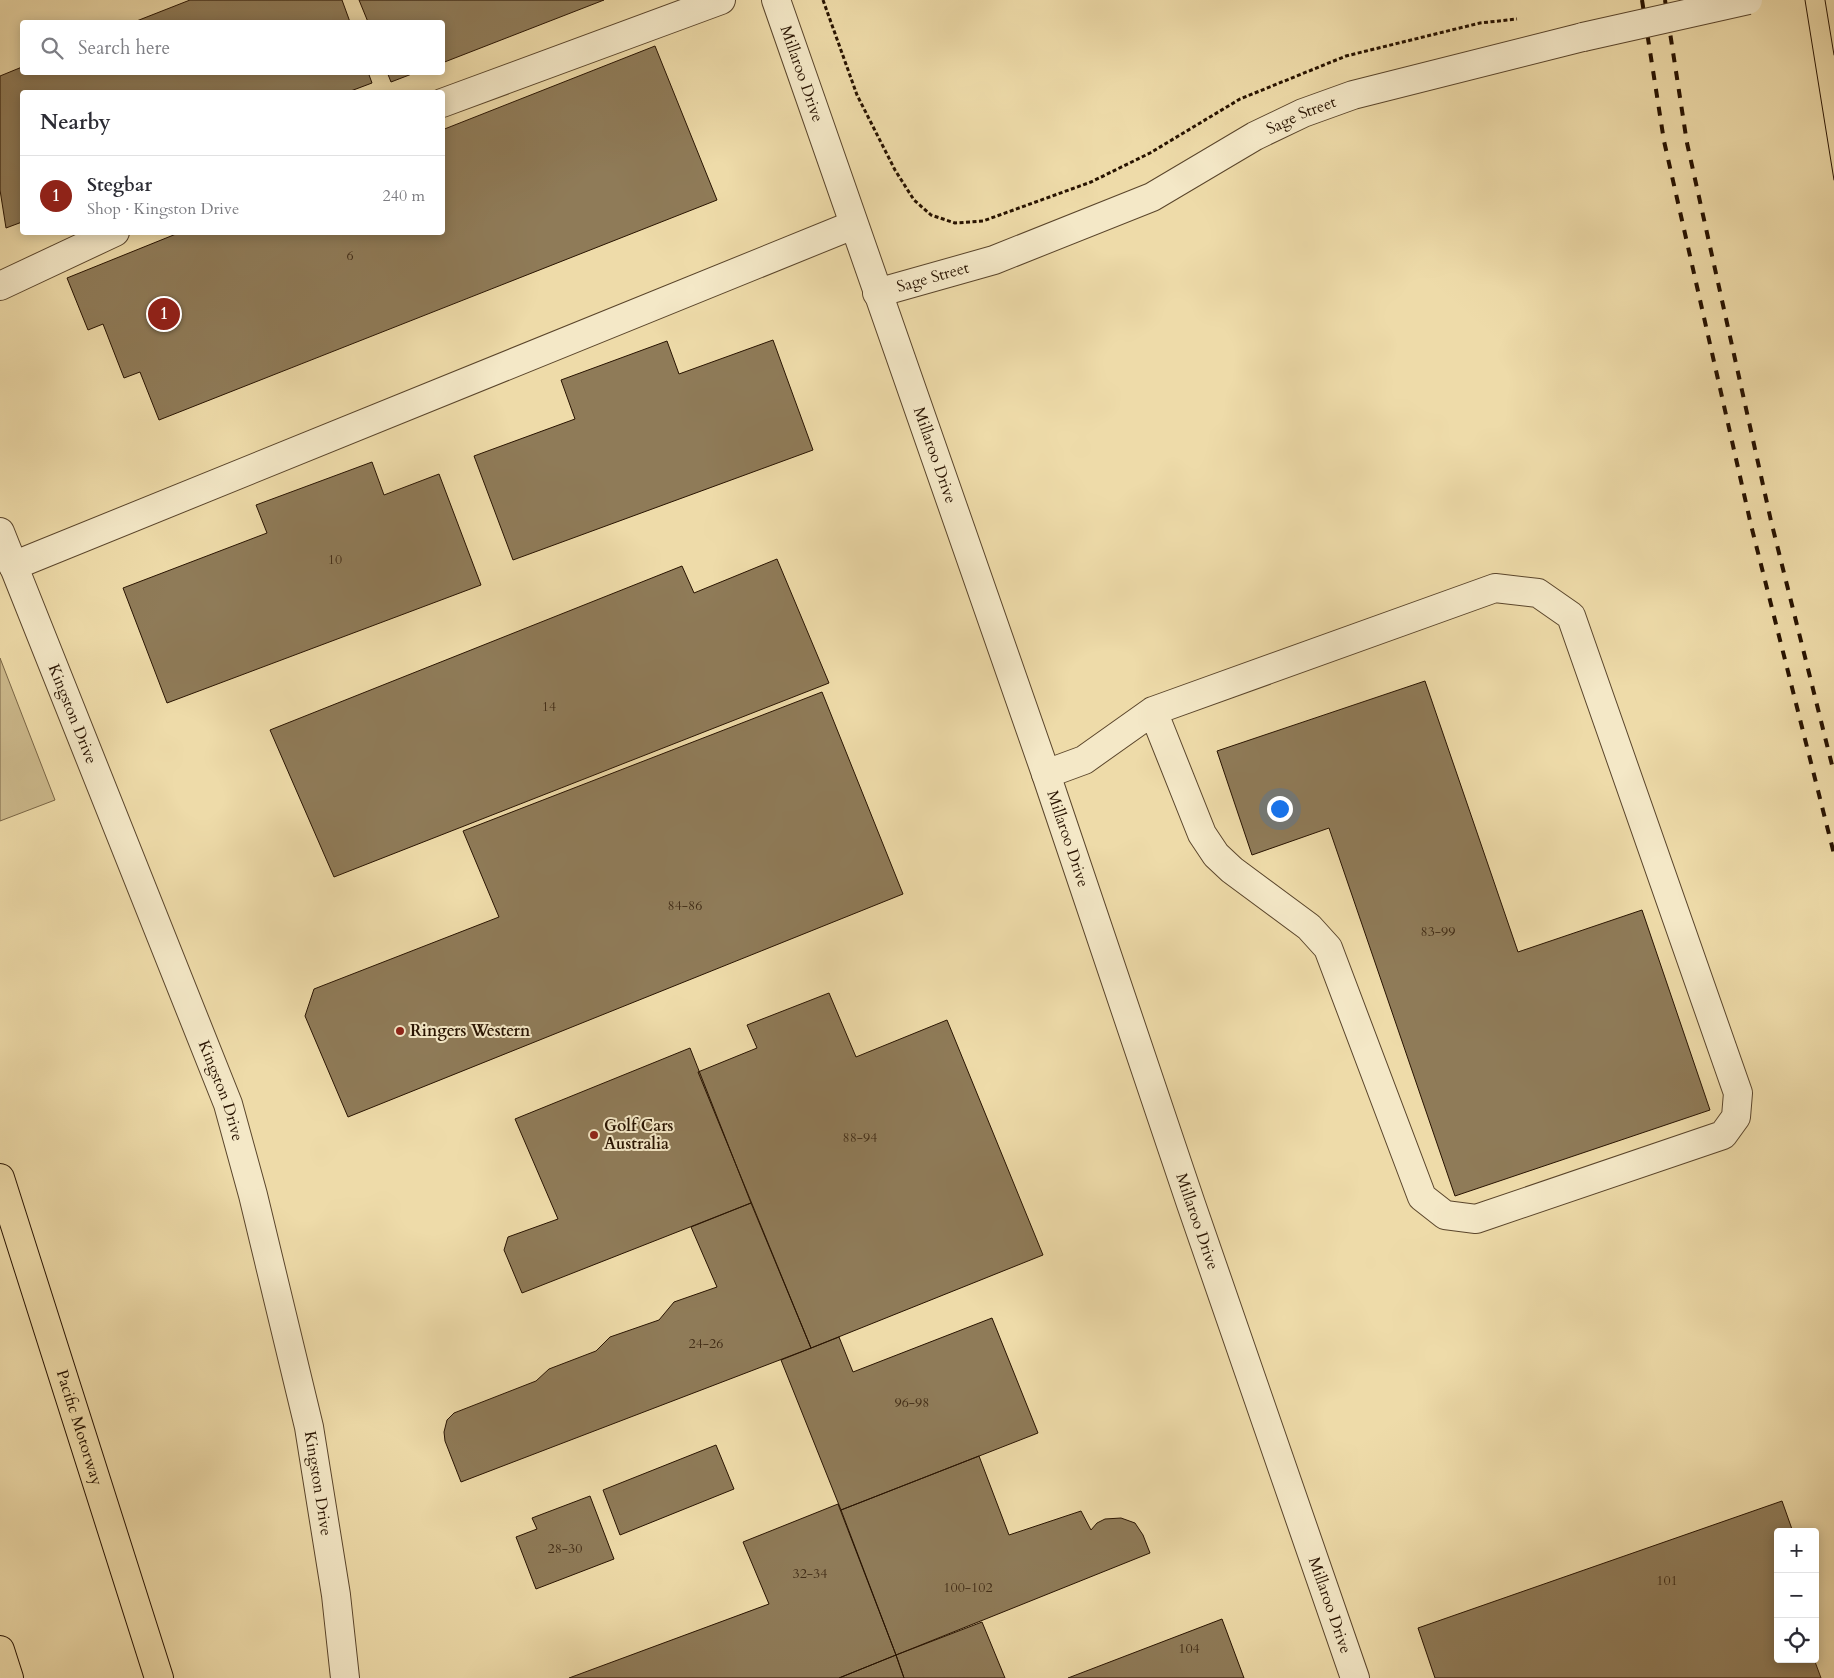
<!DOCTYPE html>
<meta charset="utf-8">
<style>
body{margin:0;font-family:Cardo,serif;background:#f2f2f3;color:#2b2b33}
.controls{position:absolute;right:15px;bottom:15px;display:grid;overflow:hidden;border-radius:5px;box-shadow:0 2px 12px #0003}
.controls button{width:45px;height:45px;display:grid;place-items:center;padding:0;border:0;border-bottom:1px solid #e1e1e2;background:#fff;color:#2b2b33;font:25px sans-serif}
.you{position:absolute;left:1279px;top:808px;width:18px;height:18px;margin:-12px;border:4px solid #fff;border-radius:50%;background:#1a73e8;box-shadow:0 0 0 8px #1a73e833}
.badge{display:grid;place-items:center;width:32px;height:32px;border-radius:50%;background:#8f2418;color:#fff;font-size:16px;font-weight:700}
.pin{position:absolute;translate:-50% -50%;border:2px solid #fff;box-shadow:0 1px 5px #0006}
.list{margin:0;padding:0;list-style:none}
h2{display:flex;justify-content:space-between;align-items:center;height:65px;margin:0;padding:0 20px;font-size:21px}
h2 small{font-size:16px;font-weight:400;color:#7c7c81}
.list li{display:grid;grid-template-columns:32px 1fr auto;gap:15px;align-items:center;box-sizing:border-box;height:80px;padding:0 20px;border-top:1px solid #e1e1e2}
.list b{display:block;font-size:19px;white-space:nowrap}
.list p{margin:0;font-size:16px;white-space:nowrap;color:#7c7c81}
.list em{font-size:16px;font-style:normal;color:#7c7c81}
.icon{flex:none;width:28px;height:28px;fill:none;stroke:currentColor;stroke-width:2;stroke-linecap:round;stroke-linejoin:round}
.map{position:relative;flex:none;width:1834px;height:1678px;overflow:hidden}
.search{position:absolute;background:#fff;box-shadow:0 2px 12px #0003;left:20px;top:20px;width:425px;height:55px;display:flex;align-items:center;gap:12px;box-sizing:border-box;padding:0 18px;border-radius:5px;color:#7c7c81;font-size:19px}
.panel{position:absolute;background:#fff;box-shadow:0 2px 12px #0003;left:20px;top:90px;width:425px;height:145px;border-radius:5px}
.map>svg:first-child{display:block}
</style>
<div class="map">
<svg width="1834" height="1678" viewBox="0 0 1834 1678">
<rect width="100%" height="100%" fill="#eedba9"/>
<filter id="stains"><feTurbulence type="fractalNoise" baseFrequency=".004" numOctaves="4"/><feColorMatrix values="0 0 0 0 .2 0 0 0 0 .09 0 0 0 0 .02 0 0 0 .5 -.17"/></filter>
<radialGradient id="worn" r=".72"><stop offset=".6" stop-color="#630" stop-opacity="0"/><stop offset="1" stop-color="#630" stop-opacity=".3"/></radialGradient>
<path fill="#ccb98c" stroke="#7a6646" d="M 0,658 L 55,800 L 0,821 Z"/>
<path fill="#8f7b58" stroke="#281301" d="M 190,0 L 342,0 L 350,22 L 134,22 Z
M 359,0 L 604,0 L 442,63 L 442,22 L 368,22 Z
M 655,46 L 717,200 L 159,420 L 140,372 L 124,378 L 103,324 L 88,330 L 67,278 L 181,232 L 442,232 L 442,130 Z
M 22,67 L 22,72 L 368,72 L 372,83 L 348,92 L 22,92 L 22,222 L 6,228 L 0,190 L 0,76 Z
M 387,72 L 417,72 L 391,82 Z
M 773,340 L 813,450 L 513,560 L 474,456 L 575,419 L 561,380 L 667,341 L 679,374 Z
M 372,462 L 384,495 L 439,474 L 481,585 L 167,703 L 123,588 L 267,533 L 256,505 Z
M 777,559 L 829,683 L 334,877 L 270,730 L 682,566 L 694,593 Z
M 1425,681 L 1518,952 L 1642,910 L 1710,1110 L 1455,1196 L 1329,828 L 1252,855 L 1217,751 Z
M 822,692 L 903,894 L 348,1117 L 305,1016 L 314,989 L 499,917 L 463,831 Z
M 829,993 L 856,1057 L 947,1020 L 1043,1255 L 811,1348 L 698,1072 L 757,1048 L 747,1025 Z
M 690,1048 L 751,1203 L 522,1293 L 504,1250 L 508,1237 L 558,1219 L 515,1119 Z
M 751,1203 L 811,1348 L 461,1482 L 445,1441 L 444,1432 L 447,1420 L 454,1413 L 536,1381 L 549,1369 L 596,1351 L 610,1337 L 659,1320 L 674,1302 L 717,1287 L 691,1227 Z
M 992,1318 L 1038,1433 L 841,1510 L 781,1360 L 839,1337 L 853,1372 Z
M 716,1445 L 734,1489 L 620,1535 L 603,1490 Z
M 979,1456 L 1009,1535 L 1081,1511 L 1091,1530 L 1097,1523 L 1105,1519 L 1121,1518 L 1135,1523 L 1143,1535 L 1150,1553 L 896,1655 L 841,1510 Z
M 590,1496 L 614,1559 L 536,1589 L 516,1537 L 537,1529 L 532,1518 Z
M 1782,1501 L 1793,1532 L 1778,1532 L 1778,1659 L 1814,1659 L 1821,1678 L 1435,1678 L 1418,1628 Z
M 838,1504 L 896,1655 L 839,1678 L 569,1678 L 769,1604 L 743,1542 Z
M 1222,1619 L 1244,1678 L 1068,1678 Z
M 982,1622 L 1005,1678 L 904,1678 L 896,1655 Z
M 896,1655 L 904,1678 L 839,1678 Z"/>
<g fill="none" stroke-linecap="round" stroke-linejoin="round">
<g stroke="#5a452b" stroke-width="30">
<g id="minor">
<path id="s1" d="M 776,0 L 1046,774 L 1191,1204 L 1355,1678"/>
<path d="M 442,103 L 721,0"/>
<path d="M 0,286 L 115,232"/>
<path id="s2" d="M 877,293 L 994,260 L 1152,197 L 1255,136 L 1303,113 L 1353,95 L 1583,37"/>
<path id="s3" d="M 0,532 L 228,1104 L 253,1195 L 309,1427 L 336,1595 L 345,1678"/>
<path d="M 13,566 L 853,225"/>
<path d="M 1046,774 L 1084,760 L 1153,711 L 1495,588 L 1538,593 L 1571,616 L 1738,1093 L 1736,1117 L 1723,1135 L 1476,1219 L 1445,1215 L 1422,1197 L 1328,948 L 1309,927 L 1232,870 L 1216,855 L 1202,834 L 1153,711"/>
</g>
</g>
<g stroke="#281301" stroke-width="30">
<g id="highway">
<path id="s4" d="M 0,1178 L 159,1678"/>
<path d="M 0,1650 L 9,1678"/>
</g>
</g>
<path stroke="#281301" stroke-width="3" stroke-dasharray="4 2.5" stroke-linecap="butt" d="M 823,0 L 857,95 L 895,170 L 914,200 L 931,215 L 955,223 L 983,221 L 1091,182 L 1150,153 L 1240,99 L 1346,56 L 1480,23 L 1517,19"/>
<use href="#minor" stroke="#f4e8c7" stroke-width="28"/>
<use href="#highway" stroke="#eedba9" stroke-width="28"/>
<path stroke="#281301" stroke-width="1" d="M 1805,0 L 1834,180
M 1825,0 L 1834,55"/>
<path stroke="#281301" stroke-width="4" stroke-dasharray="9 9" stroke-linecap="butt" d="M 1642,0 L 1664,141 L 1751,525 L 1834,854
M 1665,0 L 1687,143 L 1771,521 L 1834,773"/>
<g stroke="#5a452b" stroke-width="30" stroke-linecap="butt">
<path id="minor-bridge" d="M 1583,37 L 1748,0"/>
</g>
<use href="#minor-bridge" stroke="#f4e8c7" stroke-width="28"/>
</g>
<g fill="#8f2418" stroke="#f4e8c7" stroke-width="2">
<circle cx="400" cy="1031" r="5"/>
<circle cx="594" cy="1135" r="5"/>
</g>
<g text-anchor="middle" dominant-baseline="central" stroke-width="4" stroke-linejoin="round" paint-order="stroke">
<g font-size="14" fill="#422d17">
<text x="350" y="255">6</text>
<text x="335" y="559">10</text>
<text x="549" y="706">14</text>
<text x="685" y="905">84-86</text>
<text x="1438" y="931">83-99</text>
<text x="860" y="1137">88-94</text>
<text x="706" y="1343">24-26</text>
<text x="912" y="1402">96-98</text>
<text x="565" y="1548">28-30</text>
<text x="810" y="1573">32-34</text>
<text x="1667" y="1580">101</text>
<text x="968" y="1587">100-102</text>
<text x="1189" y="1648">104</text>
</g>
<g font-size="16" fill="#281301" stroke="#f4e8c7">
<text stroke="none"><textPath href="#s1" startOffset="78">Millaroo Drive</textPath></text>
<text stroke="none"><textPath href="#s2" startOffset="462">Sage Street</textPath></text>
<text stroke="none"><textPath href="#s2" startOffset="58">Sage Street</textPath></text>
<text stroke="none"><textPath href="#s1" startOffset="482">Millaroo Drive</textPath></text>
<text stroke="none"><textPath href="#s3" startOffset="196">Kingston Drive</textPath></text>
<text stroke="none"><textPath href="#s1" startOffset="888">Millaroo Drive</textPath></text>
<text stroke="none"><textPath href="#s3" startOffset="601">Kingston Drive</textPath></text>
<text stroke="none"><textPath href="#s1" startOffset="1292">Millaroo Drive</textPath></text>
<text stroke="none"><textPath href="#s4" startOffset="262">Pacific Motorway</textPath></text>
<text stroke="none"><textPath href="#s3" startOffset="1006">Kingston Drive</textPath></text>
<text stroke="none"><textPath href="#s1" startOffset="1698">Millaroo Drive</textPath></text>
</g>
<g font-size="16" font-weight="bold" fill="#281301" stroke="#f4e8c7" text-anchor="start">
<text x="410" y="1031">Ringers Western</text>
<text x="604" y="1126">Golf Cars<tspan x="604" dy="18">Australia</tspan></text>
</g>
</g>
<rect width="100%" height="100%" filter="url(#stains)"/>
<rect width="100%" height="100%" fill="url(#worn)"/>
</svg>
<div class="controls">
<button>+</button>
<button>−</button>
<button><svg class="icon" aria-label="locate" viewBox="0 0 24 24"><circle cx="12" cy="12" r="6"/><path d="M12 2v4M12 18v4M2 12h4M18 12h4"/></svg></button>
</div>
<div class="you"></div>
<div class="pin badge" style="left:164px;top:314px">1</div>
<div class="search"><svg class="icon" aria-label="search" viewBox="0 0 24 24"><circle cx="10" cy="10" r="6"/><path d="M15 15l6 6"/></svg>Search here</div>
<section class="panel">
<h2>Nearby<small></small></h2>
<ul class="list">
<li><span class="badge">1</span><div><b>Stegbar</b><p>Shop · Kingston Drive</p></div><em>240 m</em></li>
</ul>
</section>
</div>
